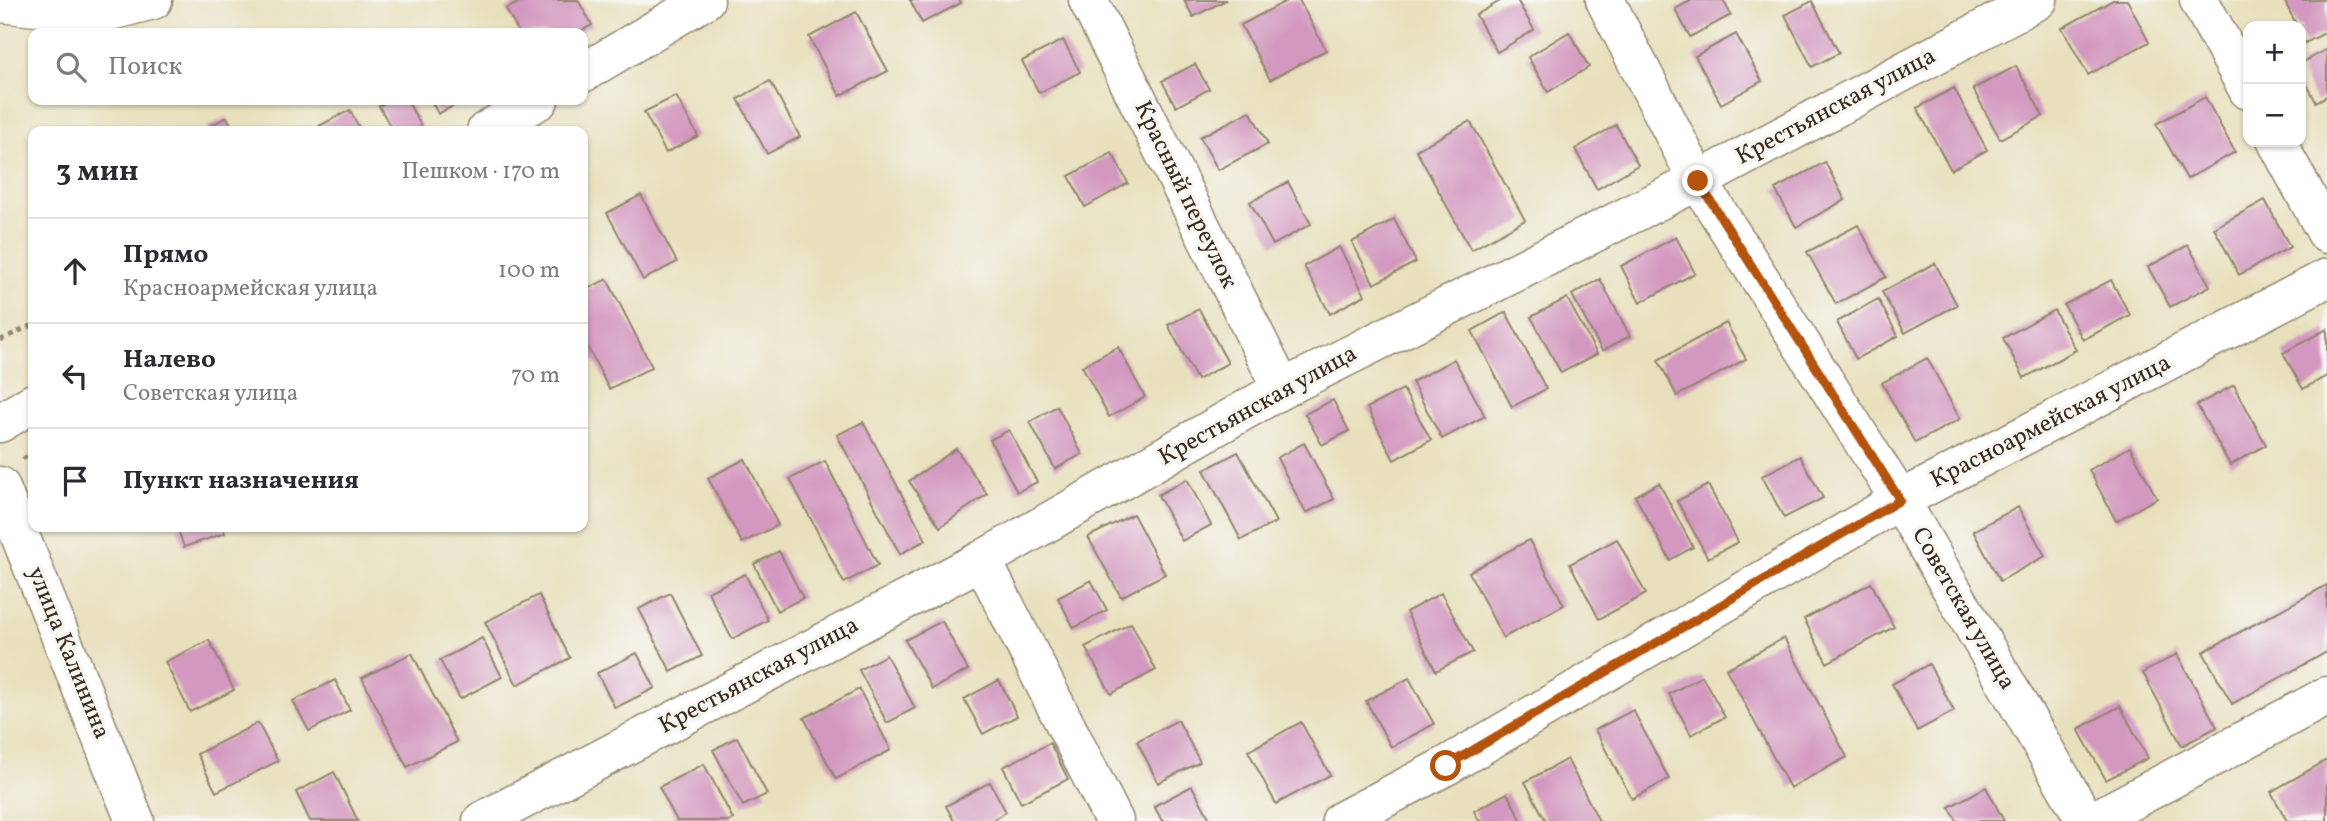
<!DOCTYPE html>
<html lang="ru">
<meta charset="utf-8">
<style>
body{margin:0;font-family:Vollkorn,serif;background:#f7f7f7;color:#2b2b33}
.controls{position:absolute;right:21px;top:21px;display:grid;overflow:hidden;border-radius:14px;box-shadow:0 2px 5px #0004}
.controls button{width:63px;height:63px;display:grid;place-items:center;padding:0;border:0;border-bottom:2px solid #e1e1e2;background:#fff;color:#2b2b33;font:35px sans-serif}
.stop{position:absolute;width:21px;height:21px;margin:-16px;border:5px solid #b45309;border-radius:50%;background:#fff}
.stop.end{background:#b45309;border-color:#fff;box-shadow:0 2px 7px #0008}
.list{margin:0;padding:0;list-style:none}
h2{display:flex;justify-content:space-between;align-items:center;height:91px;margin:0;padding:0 28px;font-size:30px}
h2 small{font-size:23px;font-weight:400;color:#7c7c81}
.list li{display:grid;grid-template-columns:46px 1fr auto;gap:21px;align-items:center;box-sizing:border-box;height:105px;padding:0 28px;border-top:2px solid #e1e1e2}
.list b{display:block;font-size:26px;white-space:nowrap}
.list p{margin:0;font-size:23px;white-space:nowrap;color:#7c7c81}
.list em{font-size:23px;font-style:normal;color:#7c7c81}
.icon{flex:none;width:38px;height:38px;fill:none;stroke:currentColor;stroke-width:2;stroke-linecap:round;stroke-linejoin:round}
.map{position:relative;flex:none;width:2327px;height:821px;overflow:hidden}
.search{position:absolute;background:#fff;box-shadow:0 2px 5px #0004;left:28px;top:28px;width:560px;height:77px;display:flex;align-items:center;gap:18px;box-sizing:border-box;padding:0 24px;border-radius:14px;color:#7c7c81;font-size:26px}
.panel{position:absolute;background:#fff;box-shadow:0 2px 5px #0004;left:28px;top:126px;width:560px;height:406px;border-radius:14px}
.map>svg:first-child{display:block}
</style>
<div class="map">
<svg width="2327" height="821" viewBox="0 0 2327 821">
<rect width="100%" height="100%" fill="#f6f6f2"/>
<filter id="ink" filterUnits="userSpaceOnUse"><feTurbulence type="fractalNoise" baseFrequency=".0143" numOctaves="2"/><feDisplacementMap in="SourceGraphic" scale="14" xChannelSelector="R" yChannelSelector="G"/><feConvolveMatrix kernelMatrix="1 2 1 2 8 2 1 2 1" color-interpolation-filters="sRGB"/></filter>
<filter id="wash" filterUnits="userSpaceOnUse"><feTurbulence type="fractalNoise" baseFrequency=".00686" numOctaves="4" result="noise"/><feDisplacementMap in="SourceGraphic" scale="28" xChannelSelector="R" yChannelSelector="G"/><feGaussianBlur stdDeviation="1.57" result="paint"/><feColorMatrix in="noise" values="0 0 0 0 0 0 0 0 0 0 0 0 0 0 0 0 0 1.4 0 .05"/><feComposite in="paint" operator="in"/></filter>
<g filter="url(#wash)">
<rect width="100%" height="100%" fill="#e8e0bd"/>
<g id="blocks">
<path fill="#d398c0" d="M 524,0 L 578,0 L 592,25 L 577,33 L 519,33 L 506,9 Z
M 910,0 L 959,0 L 961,3 L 922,23 Z
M 1184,0 L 1226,0 L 1193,17 Z
M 1288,0 L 1299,0 L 1326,50 L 1270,80 L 1241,25 Z
M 1502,0 L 1517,0 L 1534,30 L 1497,52 L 1476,15 Z
M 1692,0 L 1723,0 L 1731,15 L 1690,37 L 1675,9 Z
M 2113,0 L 2127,0 L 2149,42 L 2088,75 L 2062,28 Z
M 2284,0 L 2327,0 L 2327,32 L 2305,43 L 2301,34 L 2301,26 L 2297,26 Z
M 1812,1 L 1839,53 L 1812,67 L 1785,15 Z
M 856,12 L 888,71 L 840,96 L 809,37 Z
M 1569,32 L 1589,67 L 1548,92 L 1528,57 Z
M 1736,34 L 1762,81 L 1721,104 L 1695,56 Z
M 1063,40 L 1080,72 L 1039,93 L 1022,61 Z
M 2327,49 L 2327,96 L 2316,102 L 2301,73 L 2301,63 Z
M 1195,64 L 1209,89 L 1176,107 L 1162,81 Z
M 2016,66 L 2043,116 L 2000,139 L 1973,89 Z
M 770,81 L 800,137 L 767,154 L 738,99 Z
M 1954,88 L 1987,150 L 1951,170 L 1917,108 Z
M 676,96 L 698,136 L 666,153 L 644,112 Z
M 2205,97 L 2235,152 L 2187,179 L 2156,124 Z
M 390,100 L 407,100 L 423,129 L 393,131 L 379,106 Z
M 431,100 L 465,100 L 438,114 Z
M 350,110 L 361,131 L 321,131 L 319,126 Z
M 1250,111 L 1268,144 L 1218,170 L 1200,137 Z
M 227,117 L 234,131 L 209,131 L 207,127 Z
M 1470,121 L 1525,220 L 1471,250 L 1416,150 Z
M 1616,125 L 1638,165 L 1597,189 L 1575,149 Z
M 1112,153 L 1128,183 L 1085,207 L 1069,176 Z
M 1825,162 L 1845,200 L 1796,227 L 1775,189 Z
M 1288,182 L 1311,224 L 1273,245 L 1250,202 Z
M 641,195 L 677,262 L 643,280 L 607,213 Z
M 2265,200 L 2290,247 L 2239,275 L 2214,228 Z
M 1394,219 L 1416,262 L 1374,284 L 1352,242 Z
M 1858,225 L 1886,277 L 1836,304 L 1807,252 Z
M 1676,237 L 1695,273 L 1640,303 L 1621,266 Z
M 2188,245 L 2210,286 L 2170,307 L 2148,267 Z
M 1339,247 L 1365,295 L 1330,314 L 1304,266 Z
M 1935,263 L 1957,305 L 1905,333 L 1882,292 Z
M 607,279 L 652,367 L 609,389 L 583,338 L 583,291 Z
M 1600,279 L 1630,336 L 1602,351 L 1572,295 Z
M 2111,280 L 2130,315 L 2083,340 L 2064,305 Z
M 1567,298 L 1597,354 L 1561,373 L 1531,317 Z
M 1878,299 L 1898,336 L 1856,359 L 1837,322 Z
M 1199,309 L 1228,363 L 1197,380 L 1168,325 Z
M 2054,310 L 2076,350 L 2024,378 L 2003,338 Z
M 1506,312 L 1546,389 L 1512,407 L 1472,331 Z
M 1726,323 L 1746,359 L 1677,396 L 1658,360 Z
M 2327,329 L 2327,376 L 2303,389 L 2283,353 Z
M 1118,347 L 1145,397 L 1109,417 L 1082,366 Z
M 1927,358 L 1960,419 L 1915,443 L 1882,383 Z
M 1454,359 L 1485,416 L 1442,439 L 1412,382 Z
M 2234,385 L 2266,445 L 2230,465 L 2197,405 Z
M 1403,389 L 1431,440 L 1394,460 L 1367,408 Z
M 1333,400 L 1349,431 L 1322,445 L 1305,414 Z
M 1057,406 L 1082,454 L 1055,469 L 1030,422 Z
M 863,422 L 926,540 L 900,554 L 837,435 Z
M 1009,430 L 1037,482 L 1017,492 L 990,440 Z
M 1304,443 L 1334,499 L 1306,513 L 1277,458 Z
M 2130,447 L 2157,498 L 2116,521 L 2089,470 Z
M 956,449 L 987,494 L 940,527 L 909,481 Z
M 1238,452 L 1276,522 L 1241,540 L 1204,470 Z
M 1800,456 L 1823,498 L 1784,518 L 1762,476 Z
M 745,459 L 778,525 L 742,543 L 708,478 Z
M 825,461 L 878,565 L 844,583 L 790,479 Z
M 1187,479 L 1211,525 L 1182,541 L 1158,495 Z
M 1659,483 L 1693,547 L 1670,560 L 1635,496 Z
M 1708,485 L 1738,542 L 1708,558 L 1677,501 Z
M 2018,507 L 2045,556 L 2000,581 L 1973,531 Z
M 1133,514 L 1165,574 L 1121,597 L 1088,537 Z
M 177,527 L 223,527 L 225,533 L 184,547 Z
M 1617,539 L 1646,594 L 1599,619 L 1570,564 Z
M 1529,540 L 1564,605 L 1503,638 L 1469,572 Z
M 779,551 L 803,598 L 777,611 L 754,564 Z
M 745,574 L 768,620 L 732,639 L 708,592 Z
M 1091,580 L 1107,610 L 1074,628 L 1058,598 Z
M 1871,583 L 1894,627 L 1827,663 L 1804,619 Z
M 2327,585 L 2327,652 L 2232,704 L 2203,652 Z
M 670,593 L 702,656 L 671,672 L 639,609 Z
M 1441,593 L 1473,652 L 1436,671 L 1406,612 Z
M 539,595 L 570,658 L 517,685 L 485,622 Z
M 942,621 L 968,670 L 932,689 L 905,640 Z
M 1131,623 L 1156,670 L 1111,694 L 1085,647 Z
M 482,638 L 502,677 L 460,699 L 440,660 Z
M 1784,638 L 1847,757 L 1790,788 L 1726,669 Z
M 209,640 L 234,690 L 190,712 L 165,662 Z
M 412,653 L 457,742 L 407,767 L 362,678 Z
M 637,653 L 655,688 L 615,708 L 597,673 Z
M 2177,654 L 2217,727 L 2182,746 L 2143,673 Z
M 886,655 L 915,708 L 887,723 L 859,670 Z
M 1929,664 L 1954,711 L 1917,731 L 1892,684 Z
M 1702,676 L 1725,717 L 1691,735 L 1669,694 Z
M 1409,678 L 1434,724 L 1391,747 L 1366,701 Z
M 335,680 L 350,710 L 309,731 L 293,701 Z
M 999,680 L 1017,716 L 983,734 L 964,699 Z
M 859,689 L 891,750 L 836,779 L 804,718 Z
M 2120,706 L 2148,758 L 2106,780 L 2078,729 Z
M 1633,710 L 1669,779 L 1632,799 L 1595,730 Z
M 1178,720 L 1200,762 L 1158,783 L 1137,741 Z
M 1301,722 L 1330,775 L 1276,804 L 1248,751 Z
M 258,723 L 278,761 L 216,792 L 197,754 Z
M 737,737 L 767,794 L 743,806 L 713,750 Z
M 1050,743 L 1068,779 L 1021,803 L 1003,767 Z
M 1567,759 L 1599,821 L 1546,821 L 1525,782 Z
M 2327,760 L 2327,821 L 2287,821 L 2271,792 Z
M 704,764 L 733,819 L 729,821 L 677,821 L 659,787 Z
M 334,772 L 358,821 L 310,821 L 296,792 Z
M 990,782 L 1006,812 L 990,821 L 954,821 L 946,806 Z
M 1192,786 L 1211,821 L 1162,821 L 1154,806 Z
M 1986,787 L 2004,821 L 1957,821 L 1949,807 Z
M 1507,793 L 1522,821 L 1479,821 L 1474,811 Z"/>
</g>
</g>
<g filter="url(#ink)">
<use href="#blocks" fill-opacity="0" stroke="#92856e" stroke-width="2"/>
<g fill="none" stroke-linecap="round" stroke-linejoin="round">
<g stroke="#92856e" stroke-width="41">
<path id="street" d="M 1088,0 L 1282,389
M 1605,0 L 1698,181 L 1900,500 L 2086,821
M 2199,0 L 2248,90
M 0,3 L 99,14 L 153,0
M 2277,142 L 2327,234
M 982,560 L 1114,821
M 482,821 L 982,560 L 1282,389 L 1698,181 L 2038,0
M 1341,821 L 1446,766 L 1900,500 L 2327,278
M 2093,821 L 2327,696"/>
</g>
<g stroke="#92856e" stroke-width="41">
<path id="secondary" d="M 583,73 L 705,0
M 486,131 L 539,100
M 0,423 L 33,403
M 0,486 L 135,821"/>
</g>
<path stroke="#92856e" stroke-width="4.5" stroke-dasharray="5 5" stroke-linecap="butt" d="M 0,340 L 33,325
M 23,459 L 33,452"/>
<use href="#street" stroke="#fff" stroke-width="38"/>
<use href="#secondary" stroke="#fff" stroke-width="38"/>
</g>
</g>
<g fill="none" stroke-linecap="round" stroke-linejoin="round" filter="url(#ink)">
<path stroke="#b45309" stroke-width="9" d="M 1446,766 L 1900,500 L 1698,181"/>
</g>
<g text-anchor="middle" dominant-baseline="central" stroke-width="7" stroke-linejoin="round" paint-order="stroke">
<g font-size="24" fill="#3b2a1e" stroke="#f6f6f2">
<text transform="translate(1836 107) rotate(-28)">Крестьянская улица</text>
<text transform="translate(1185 195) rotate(64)">Красный переулок</text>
<text transform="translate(1258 406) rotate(-29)">Крестьянская улица</text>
<text transform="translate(2051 422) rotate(-27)">Красноармейская улица</text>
<text transform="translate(1963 609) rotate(60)">Советская улица</text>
<text transform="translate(68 653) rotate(68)">улица Калинина</text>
<text transform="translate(759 676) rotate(-28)">Крестьянская улица</text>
</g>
</g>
</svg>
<div class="controls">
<button>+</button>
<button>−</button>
</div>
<div class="stop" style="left:1446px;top:766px"></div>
<div class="stop end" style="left:1698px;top:181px"></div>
<div class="search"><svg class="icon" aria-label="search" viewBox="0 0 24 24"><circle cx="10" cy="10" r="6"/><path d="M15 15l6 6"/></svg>Поиск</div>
<section class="panel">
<h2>3 мин<small>Пешком · 170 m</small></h2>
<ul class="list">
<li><svg class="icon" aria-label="ahead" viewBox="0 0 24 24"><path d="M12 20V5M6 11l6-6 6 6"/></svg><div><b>Прямо</b><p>Красноармейская улица</p></div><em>100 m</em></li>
<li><svg class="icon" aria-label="left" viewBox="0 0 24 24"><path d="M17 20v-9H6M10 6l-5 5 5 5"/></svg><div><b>Налево</b><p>Советская улица</p></div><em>70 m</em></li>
<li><svg class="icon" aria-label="arrive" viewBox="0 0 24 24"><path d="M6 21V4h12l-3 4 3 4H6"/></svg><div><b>Пункт назначения</b></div></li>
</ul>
</section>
</div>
